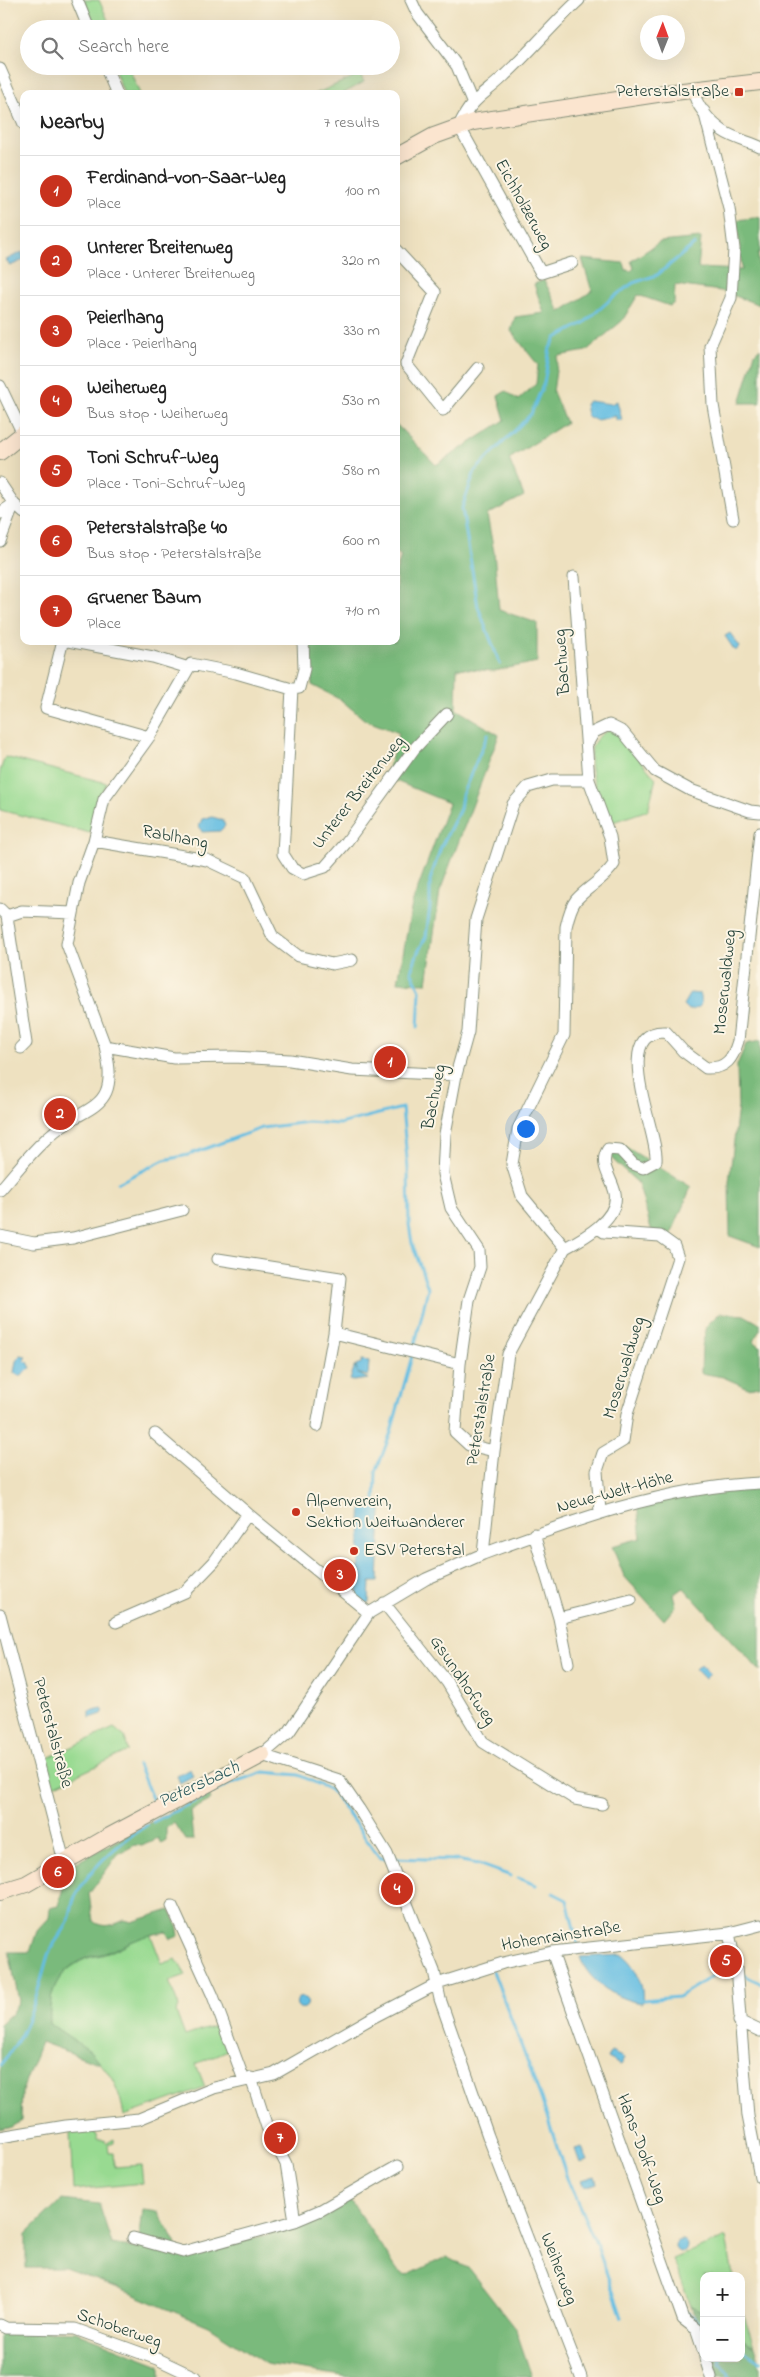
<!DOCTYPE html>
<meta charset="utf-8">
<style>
body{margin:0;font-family:"Indie Flower",sans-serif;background:#f6f6f6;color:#222}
.controls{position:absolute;right:15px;bottom:15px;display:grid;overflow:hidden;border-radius:10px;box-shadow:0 5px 20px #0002}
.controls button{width:45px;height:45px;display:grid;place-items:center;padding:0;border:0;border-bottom:1px solid #e0e0e0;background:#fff;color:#222;font:25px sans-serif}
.compass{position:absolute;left:640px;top:15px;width:45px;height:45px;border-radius:50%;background:#fff;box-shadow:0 5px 20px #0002;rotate:1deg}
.you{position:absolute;left:525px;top:1128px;width:18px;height:18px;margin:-12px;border:4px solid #fff;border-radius:50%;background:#1a73e8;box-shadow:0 0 0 8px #1a73e833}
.badge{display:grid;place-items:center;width:32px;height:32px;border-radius:50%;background:#c8321e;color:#fff;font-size:16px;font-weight:700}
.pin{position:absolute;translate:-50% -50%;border:2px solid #fff;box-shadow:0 1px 5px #0006}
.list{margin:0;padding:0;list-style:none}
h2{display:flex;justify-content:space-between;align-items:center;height:65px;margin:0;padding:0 20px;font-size:21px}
h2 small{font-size:16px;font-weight:400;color:#767676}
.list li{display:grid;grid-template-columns:32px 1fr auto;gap:15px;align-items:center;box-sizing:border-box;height:70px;padding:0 20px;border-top:1px solid #e0e0e0}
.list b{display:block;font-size:19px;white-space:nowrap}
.list p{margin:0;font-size:16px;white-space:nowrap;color:#767676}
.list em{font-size:16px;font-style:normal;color:#767676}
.icon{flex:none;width:28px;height:28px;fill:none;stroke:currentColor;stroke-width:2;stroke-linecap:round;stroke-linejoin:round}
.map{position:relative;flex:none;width:760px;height:2377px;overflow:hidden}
.search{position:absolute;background:#fff;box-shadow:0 5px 20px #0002;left:20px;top:20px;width:380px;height:55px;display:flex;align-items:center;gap:12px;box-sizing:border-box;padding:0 18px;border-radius:28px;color:#767676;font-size:19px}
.panel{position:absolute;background:#fff;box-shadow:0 5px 20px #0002;left:20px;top:90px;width:380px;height:555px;border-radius:10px}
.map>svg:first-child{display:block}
</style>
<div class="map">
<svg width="760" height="2377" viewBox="0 0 760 2377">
<rect width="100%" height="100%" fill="#fcf5e5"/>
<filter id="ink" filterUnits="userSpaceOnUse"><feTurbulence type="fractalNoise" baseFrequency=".02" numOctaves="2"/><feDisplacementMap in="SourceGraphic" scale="10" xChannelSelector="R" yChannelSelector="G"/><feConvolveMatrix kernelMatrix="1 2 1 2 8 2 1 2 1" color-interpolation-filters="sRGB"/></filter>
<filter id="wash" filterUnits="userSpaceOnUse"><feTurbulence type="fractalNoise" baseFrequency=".0096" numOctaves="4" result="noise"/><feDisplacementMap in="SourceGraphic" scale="20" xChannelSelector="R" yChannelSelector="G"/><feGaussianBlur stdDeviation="1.12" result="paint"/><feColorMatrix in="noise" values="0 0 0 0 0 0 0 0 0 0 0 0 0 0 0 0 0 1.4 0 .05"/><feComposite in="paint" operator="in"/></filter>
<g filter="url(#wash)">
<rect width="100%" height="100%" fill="#eee1c0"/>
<path fill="#98da91" stroke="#5c8c62" d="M 84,0 L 99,0 L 112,29 L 97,29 Z
M 113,66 L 128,66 L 140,94 L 124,94 Z
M 360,74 L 364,82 L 342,94 L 315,94 Z
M 610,730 C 627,736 640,764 656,778 L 648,810 L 610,823 C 600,797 571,745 610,730 Z
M 5,757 L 107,783 L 100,794 L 90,833 L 0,810 L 0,771 Z
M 114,1728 L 125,1737 L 128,1751 L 50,1788 L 43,1760 Z
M 150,1933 L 162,1964 L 176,1959 L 186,1975 L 169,1981 L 179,2007 L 176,2012 L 185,2036 L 218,2025 L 228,2050 L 196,2064 L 205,2087 L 124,2116 C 117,2067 88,2050 50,2024 C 48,1993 55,1973 85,1959 C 92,1956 101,1956 108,1953 C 122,1947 136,1939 150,1933 Z
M 94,2129 L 97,2140 L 105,2140 L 107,2143 L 114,2139 L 114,2143 L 108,2145 L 109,2153 L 113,2153 L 114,2167 L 141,2165 L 143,2183 L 73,2190 L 70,2132 Z
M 726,2237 L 733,2276 L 704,2276 L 704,2314 L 691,2306 L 673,2259 Z
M 741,2307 L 754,2346 L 741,2338 Z"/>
<path fill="#7aba7b" stroke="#4c7c58" d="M 760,217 L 760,252 L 758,253 L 760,305 L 721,291 L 675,285 L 674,303 L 670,306 L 638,295 L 622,321 L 586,351 L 558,356 L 553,392 L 566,423 L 509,459 L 524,496 L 487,515 L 494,552 L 499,610 L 537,623 L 537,662 L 494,671 L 457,668 L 456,709 L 499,735 L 440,891 L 427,983 L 398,982 L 412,904 L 449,803 L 386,777 L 399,733 L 365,720 L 341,700 L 312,685 L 311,641 L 396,641 L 396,572 L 401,556 L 396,552 L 396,424 L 436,465 L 505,420 L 498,396 L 506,391 L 518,400 L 536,384 L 538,365 L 511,331 L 515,317 L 544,313 L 534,284 L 544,280 L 560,312 L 592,291 L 582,259 L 624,263 L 626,270 L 631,271 L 634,268 L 631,261 L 660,242 L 701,238 L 698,268 L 742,270 L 737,220 Z
M 760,348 L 760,403 L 740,403 L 755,353 Z
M 760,1041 L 760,1247 L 730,1236 L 729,1182 L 738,1107 L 737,1065 L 746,1044 Z
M 621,1144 L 691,1187 L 670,1237 L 652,1232 L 638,1183 L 610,1157 Z
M 720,1313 L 744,1315 L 760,1324 L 760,1330 L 753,1341 L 760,1346 L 760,1386 L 748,1388 L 723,1377 L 701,1373 L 702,1346 L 707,1325 Z
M 760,1483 L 760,1671 L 684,1588 L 673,1594 L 676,1606 L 664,1620 L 624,1576 L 612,1546 L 641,1538 L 637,1504 Z
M 207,1792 L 211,1800 L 190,1811 L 193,1840 L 185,1840 L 174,1823 L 166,1828 L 166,1841 L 161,1844 L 158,1838 L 142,1846 L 135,1845 L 118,1854 L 89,1894 L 93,1921 C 102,1929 116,1925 124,1920 L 132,1922 L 170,1910 L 177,1924 L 179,1936 L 171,1939 L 167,1932 C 145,1934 129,1943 109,1952 C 102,1955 93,1955 86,1958 C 56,1971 48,1993 50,2024 L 90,2051 L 101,2064 L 41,2042 L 22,2091 L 21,2121 L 11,2127 L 0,2130 L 0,2024 L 11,2014 L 19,2001 L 9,1952 L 30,1952 L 37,1931 L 49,1918 L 50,1908 L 58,1906 L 63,1888 L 74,1882 L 66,1868 Z
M 61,2200 L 99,2204 L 112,2244 L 138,2249 L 143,2210 L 159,2212 L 184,2259 L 299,2225 L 350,2200 L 398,2271 L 406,2276 L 446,2257 L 468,2268 L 516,2330 L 532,2377 L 349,2377 L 266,2364 L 208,2326 L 113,2286 L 65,2268 L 26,2268 L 26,2234 Z
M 691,2306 L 704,2314 L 704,2342 Z
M 0,2330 L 76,2332 L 160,2365 L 160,2377 L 0,2377 Z
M 741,2338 L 754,2346 L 760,2367 L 760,2377 L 716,2377 L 710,2358 L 741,2358 Z"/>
<path fill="#65bee2" stroke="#427e8b" d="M 22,252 L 24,260 L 10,266 L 6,260 Z
M 589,401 L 611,404 L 617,401 L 622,420 L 616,420 L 616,416 L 597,420 L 590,418 L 587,415 L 585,404 Z
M 730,633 L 740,647 L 735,651 L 725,636 Z
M 347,802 L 351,806 L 340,820 L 336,817 Z
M 212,817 L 223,820 L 225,826 L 220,831 L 202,832 L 199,826 L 202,819 Z
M 690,993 L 700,994 C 704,1003 699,1010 688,1010 L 683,1005 Z
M 21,1355 L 26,1356 L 24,1361 L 28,1362 L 31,1368 L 20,1376 L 14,1373 L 16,1361 Z
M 362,1360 L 369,1361 L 368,1376 L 357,1373 L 368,1379 L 353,1381 L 350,1380 L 355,1365 L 357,1371 L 356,1365 L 361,1363 Z
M 375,1501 L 381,1510 L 378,1582 L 370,1582 L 369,1602 L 365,1604 L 357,1597 L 362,1502 Z
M 700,1664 L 710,1674 L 705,1679 L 695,1669 Z
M 102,1708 L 104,1710 L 102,1714 L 90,1718 L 90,1711 Z
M 190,1769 L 193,1776 L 180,1783 L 177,1776 Z
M 622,1955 C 635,1964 645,1986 642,2003 C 616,2000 588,1981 580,1957 Z
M296.5 2003a5.5 5.5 0 1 1 11 0a5.5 5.5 0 1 1-11 0Z
M 611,2052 L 624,2058 L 620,2065 L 607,2058 Z
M 582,2147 L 587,2161 L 580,2163 L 575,2149 Z
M 595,2176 L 597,2183 L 585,2187 L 582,2180 Z
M675 2246a6 6 0 1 1 12 0a6 6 0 1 1-12 0Z"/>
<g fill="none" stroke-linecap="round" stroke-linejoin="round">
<path stroke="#65bee2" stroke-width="3" d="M 500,664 L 478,607 L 462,508 L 475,471 L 531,414 L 544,383 L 550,348 L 556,338 L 584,323 L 612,298 L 633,283 L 657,275 L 695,244
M 418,1027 L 420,990 L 411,971 L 418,952 L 426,937 L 430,907 L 430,880 L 441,847 L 460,809 L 462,795 L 488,734
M 118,1183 L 164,1160 L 188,1155 L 262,1128 L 308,1122 L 339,1124 L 402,1108 L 408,1169 L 409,1224 L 412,1243 L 428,1288 L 414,1349
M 375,1505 L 376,1472 L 391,1432 L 412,1356
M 138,1765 L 154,1803
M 153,1822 L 232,1783 L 264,1772 L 299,1775 L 331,1790 L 380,1858 L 386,1858
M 393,1858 L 456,1860 L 478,1864 L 511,1876
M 518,1878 L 536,1885
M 553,1893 L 567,1900 L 578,1945
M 493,1971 L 541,2098 L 567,2178 L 597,2246 L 622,2317
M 739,1973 L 760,1983
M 639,1998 L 643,2000 L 678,1997 L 721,1971 L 733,1972
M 0,2065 C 30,2031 36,1996 48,1955 C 52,1943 63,1934 68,1922 C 72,1914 71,1905 75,1897 C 91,1866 119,1843 147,1825
M 688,2313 L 704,2327
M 741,2349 L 760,2361
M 721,2358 L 720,2362 L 729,2374 L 729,2377"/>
</g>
</g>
<g filter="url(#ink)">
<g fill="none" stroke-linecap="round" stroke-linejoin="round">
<g stroke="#868f7a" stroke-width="13">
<path id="street" d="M 77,0 L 89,29
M 411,0 L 417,13 L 457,66 L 472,102
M 105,66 L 117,94
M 0,69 L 24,124
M 693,89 C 695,105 710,122 723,131 C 733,138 749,142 760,147
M 704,111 L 729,208 L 734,249 L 731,298 L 710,346 L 713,405 L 733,519
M 396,250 L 435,292 L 406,364 L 443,410 L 478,368
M 572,263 L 541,273 L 459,126 C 472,97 485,95 505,75 C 531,51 553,24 579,0
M 0,386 L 23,434
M 0,483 L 14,504 L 0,541
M 0,513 L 14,504 L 24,513
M 574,577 L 589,780 L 610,837 L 614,864 C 603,881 588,886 576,900 C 570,908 568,918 566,927 L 564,1035 L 518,1129 L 512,1164 L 522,1196 L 565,1248 L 508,1354 L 494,1451 L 483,1554 L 426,1579 L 369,1613 L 289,1732 L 262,1755 L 339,1780 L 359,1809 L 387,1854 L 434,1971 L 440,1999 L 488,2136 L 581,2377
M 66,641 L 62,644 L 46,708 L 149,737
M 68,641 L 153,657 L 189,668
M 292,689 L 283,854 L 292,868 L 303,874 L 325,867 L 345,844 L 414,749 L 447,714
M 587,744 L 594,732 L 609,725 L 623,732 L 655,771 L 690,790 L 750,811 L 760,812
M 94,841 L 207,860 L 245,878 L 273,937 L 298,956 L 332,964 L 352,960
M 0,909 L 7,916 L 22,911 L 73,913
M 7,916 L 26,1043 L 21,1048
M 105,1046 L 174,1058 L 234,1057 L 290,1060 L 352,1070 L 456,1075
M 0,1190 C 22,1165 42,1137 71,1120 C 84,1112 100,1106 106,1092 C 112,1078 108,1060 105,1046 L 67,944 L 79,883 L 94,841 L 104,799 L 149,737 L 191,664 L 236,673 L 292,689 L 299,688 L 304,669 L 303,641
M 598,1228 L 604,1232 L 660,1236 L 674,1246 L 678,1258 L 627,1414 L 623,1441 L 603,1453 L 597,1471 L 600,1512
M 0,1236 L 34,1243 L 73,1238 L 182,1210
M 565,1248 C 582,1239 620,1219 615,1193 C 612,1178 598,1164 608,1149 L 620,1150 L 633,1164 L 643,1168 L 656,1161 C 659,1134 608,1029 666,1032 L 683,1051 L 706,1068 C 727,1069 733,1058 738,1041 L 760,833
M 218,1259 L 340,1278 L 334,1333 L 317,1426
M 334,1333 L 460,1364
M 155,1434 L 248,1514 L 369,1613
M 494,1451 L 469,1445 L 455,1432 L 460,1364 L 469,1300 L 480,1267 L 479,1250 L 451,1208 L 443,1174 L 445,1134 L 456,1075 L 468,1032 L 476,919 L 513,804 L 528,787 L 552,780 L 589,780
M 534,1534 L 559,1618 L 568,1663
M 483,1554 C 572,1521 665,1487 760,1483
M 384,1603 L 447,1682 L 483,1742 L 575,1799 L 602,1804
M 0,1615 L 64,1861
M 559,1618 L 631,1600
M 116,1622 L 185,1592 L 214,1562 L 248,1514
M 172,1906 L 213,1996 L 244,2080
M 729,1933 L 736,1967 L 748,2116 L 760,2177
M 552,1952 L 683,2319 L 696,2329 L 704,2353
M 739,2021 L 760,2031
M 0,2137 L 66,2126 L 139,2119 L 214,2088 L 274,2074 L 370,2019 L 437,1984 L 503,1963 L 552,1952 L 729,1933 L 760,1925
M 295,2221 L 321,2210 L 398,2166
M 133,2238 L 183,2252 L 295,2221 L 286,2164 L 267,2127 L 251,2078
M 0,2325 L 6,2328 L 75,2329 L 157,2359 L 195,2377
M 705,2358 L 711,2377"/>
</g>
<g stroke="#868f7a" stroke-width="18">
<path id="secondary" d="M 396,157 L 434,136 L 473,122 L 657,94 L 760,82
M 0,452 L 24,433
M 0,1892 L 26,1884 L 106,1838 L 262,1755"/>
</g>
<use href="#street" stroke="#fff" stroke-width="11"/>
<use href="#secondary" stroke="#fbe5cf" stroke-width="16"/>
</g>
</g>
<g fill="#c8321e" stroke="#fcf5e5" stroke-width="2">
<rect x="734" y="87" width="10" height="10" rx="2.5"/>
<circle cx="296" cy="1512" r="5"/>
<circle cx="354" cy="1551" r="5"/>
</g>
<g text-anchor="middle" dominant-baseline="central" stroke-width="4" stroke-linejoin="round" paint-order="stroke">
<g font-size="18" fill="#1f3d34" stroke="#fcf5e5" text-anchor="start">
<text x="729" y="92" text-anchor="end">Peterstalstraße</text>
<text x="306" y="1502">Alpenverein,<tspan x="306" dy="21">Sektion Weitwanderer</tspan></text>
<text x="364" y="1551">ESV Peterstal</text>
</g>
<g font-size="18" fill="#1f3d34" stroke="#fcf5e5">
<text transform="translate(523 205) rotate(61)">Eichholzerweg</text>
<text transform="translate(563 662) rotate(-94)">Bachweg</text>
<text transform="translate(359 793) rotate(-52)">Unterer Breitenweg</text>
<text transform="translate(175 838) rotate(11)">Rablhang</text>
<text transform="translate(726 982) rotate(-84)">Moserwaldweg</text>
<text transform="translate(435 1097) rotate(-79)">Bachweg</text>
<text transform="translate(625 1368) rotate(-73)">Moserwaldweg</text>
<text transform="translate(482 1410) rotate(-81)">Peterstalstraße</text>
<text transform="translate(615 1493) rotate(-15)">Neue-Welt-Höhe</text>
<text transform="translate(462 1681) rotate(56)">Gsundhofweg</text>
<text transform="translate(52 1733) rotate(75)">Peterstalstraße</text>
<text transform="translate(561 1937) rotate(-9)">Hohenrainstraße</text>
<text transform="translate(641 2149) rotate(70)">Hans-Dolf-Weg</text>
<text transform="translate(558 2269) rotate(69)">Weiherweg</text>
<text transform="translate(119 2329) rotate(19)">Schoberweg</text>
</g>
<g font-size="19" font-style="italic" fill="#305d60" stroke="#fcf5e5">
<text transform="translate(199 1785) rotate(-25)">Petersbach</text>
</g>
</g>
</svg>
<div class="controls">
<button>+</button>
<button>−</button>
</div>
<svg class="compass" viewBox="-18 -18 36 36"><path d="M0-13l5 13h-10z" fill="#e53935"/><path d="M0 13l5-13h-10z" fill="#767676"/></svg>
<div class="you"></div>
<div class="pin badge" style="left:390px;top:1062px">1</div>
<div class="pin badge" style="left:60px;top:1114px">2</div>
<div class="pin badge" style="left:340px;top:1575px">3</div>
<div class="pin badge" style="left:397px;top:1889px">4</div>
<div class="pin badge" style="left:726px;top:1961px">5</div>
<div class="pin badge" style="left:58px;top:1872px">6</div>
<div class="pin badge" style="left:280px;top:2138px">7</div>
<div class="search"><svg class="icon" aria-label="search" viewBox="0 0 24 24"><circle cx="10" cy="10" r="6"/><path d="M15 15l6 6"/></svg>Search here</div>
<section class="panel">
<h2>Nearby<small>7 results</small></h2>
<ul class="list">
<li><span class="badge">1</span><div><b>Ferdinand-von-Saar-Weg</b><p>Place</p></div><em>100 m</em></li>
<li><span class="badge">2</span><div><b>Unterer Breitenweg</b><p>Place · Unterer Breitenweg</p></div><em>320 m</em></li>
<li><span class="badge">3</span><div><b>Peierlhang</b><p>Place · Peierlhang</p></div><em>330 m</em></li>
<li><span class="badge">4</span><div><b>Weiherweg</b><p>Bus stop · Weiherweg</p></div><em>530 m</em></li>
<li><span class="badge">5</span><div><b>Toni Schruf-Weg</b><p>Place · Toni-Schruf-Weg</p></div><em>580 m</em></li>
<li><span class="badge">6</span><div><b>Peterstalstraße 40</b><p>Bus stop · Peterstalstraße</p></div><em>600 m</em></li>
<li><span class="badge">7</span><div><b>Gruener Baum</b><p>Place</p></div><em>710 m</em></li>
</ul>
</section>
</div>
